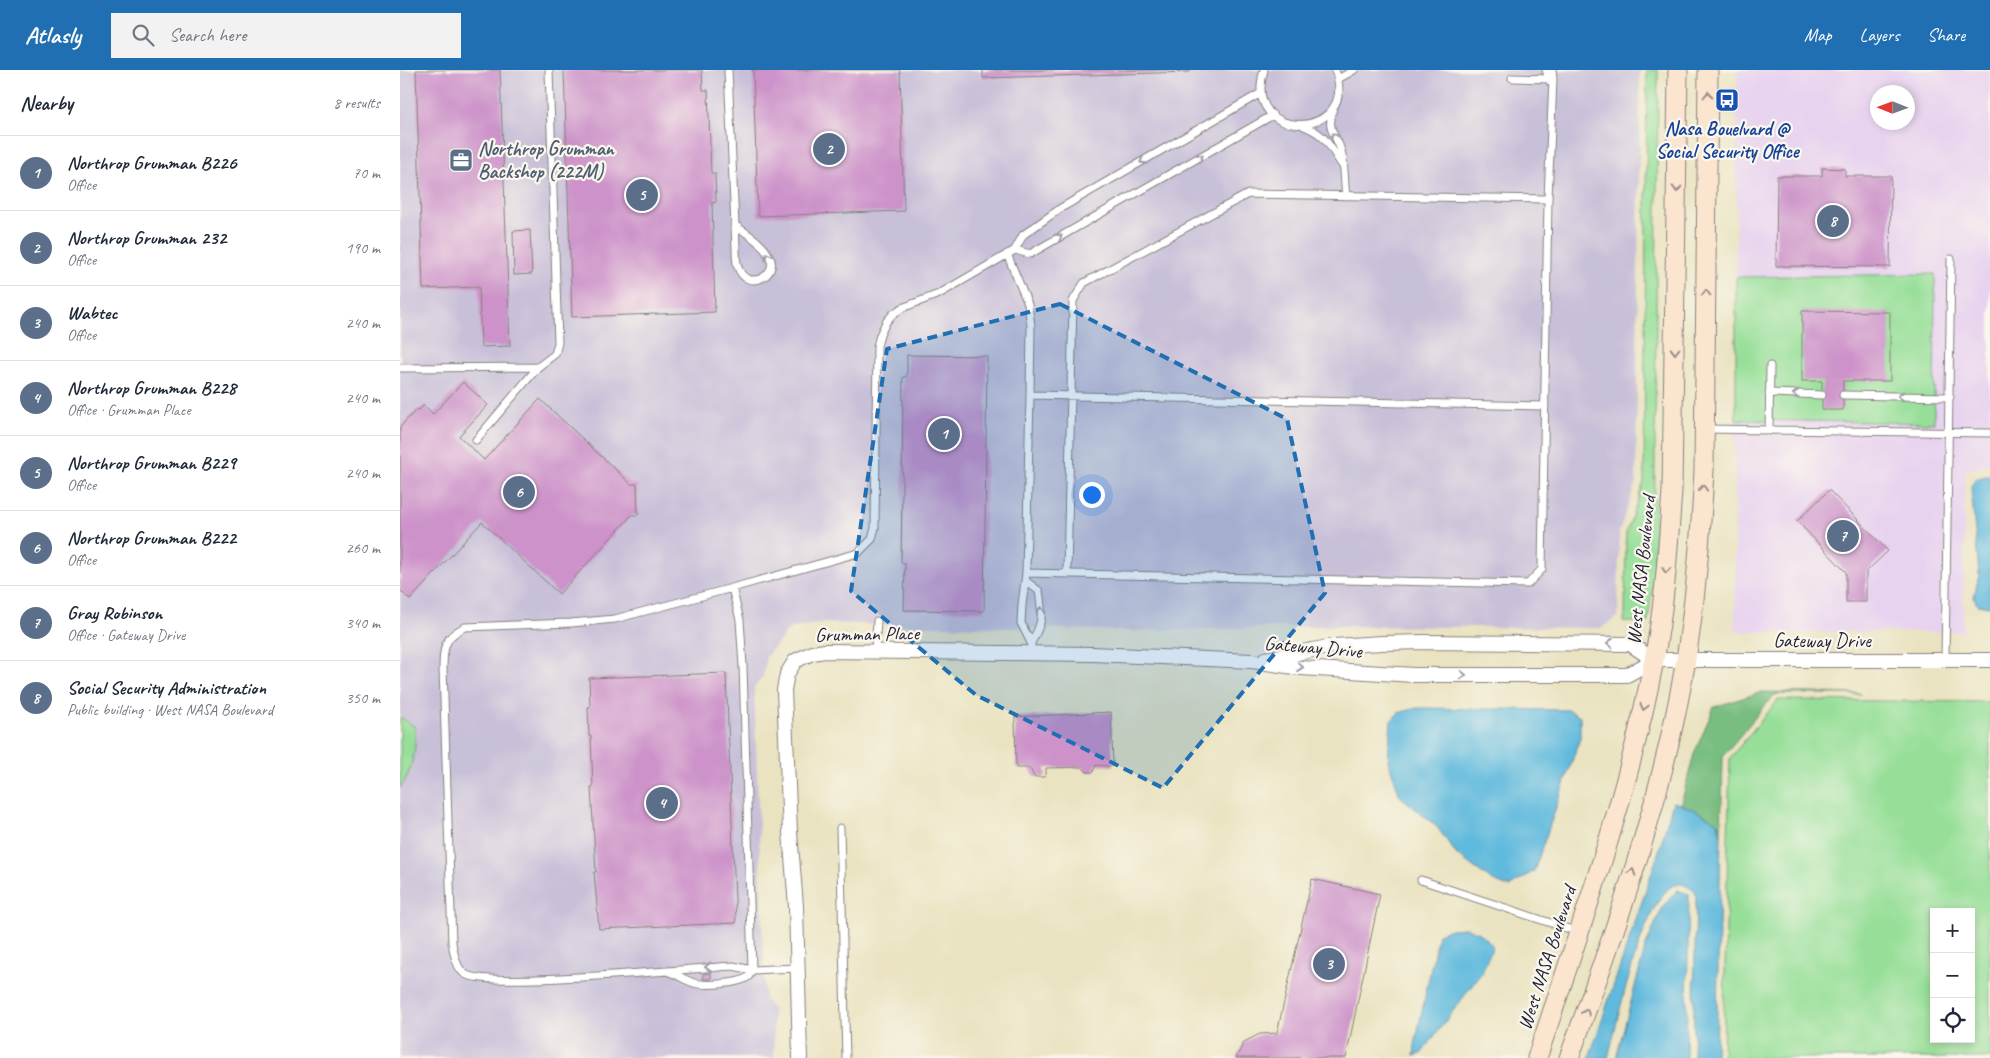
<!DOCTYPE html>
<meta charset="utf-8">
<style>
body{margin:0;font-family:Caveat,sans-serif;background:#f2f2f3;color:#1f2937}
.controls{position:absolute;right:15px;bottom:15px;display:grid;overflow:hidden;border-radius:0px;box-shadow:0 2px 8px #0003}
.controls button{width:45px;height:45px;display:grid;place-items:center;padding:0;border:0;border-bottom:1px solid #e0e1e3;background:#fff;color:#1f2937;font:25px sans-serif}
.compass{position:absolute;left:1470px;top:15px;width:45px;height:45px;border-radius:50%;background:#fff;box-shadow:0 2px 8px #0003;rotate:271deg}
.you{position:absolute;left:691px;top:424px;width:18px;height:18px;margin:-12px;border:4px solid #fff;border-radius:50%;background:#1a73e8;box-shadow:0 0 0 8px #1a73e833}
.badge{display:grid;place-items:center;width:32px;height:32px;border-radius:50%;background:#1f6fb2;color:#fff;font-size:16px;font-weight:700}
.pin{position:absolute;translate:-50% -50%;border:2px solid #fff;box-shadow:0 1px 5px #0006}
.list{margin:0;padding:0;list-style:none}
h2{display:flex;justify-content:space-between;align-items:center;height:65px;margin:0;padding:0 20px;font-size:21px}
h2 small{font-size:16px;font-weight:400;color:#747a83}
.list li{display:grid;grid-template-columns:32px 1fr auto;gap:15px;align-items:center;box-sizing:border-box;height:75px;padding:0 20px;border-top:1px solid #e0e1e3}
.list b{display:block;font-size:19px;white-space:nowrap}
.list p{margin:0;font-size:16px;white-space:nowrap;color:#747a83}
.list em{font-size:16px;font-style:normal;color:#747a83}
.icon{flex:none;width:28px;height:28px;fill:none;stroke:currentColor;stroke-width:2;stroke-linecap:round;stroke-linejoin:round}
.map{position:relative;flex:none;width:1590px;height:988px;overflow:hidden}
header{display:flex;align-items:center;gap:30px;box-sizing:border-box;height:70px;padding:0 25px;background:#1f6fb2;color:#fff}
header strong{font-size:24px}
nav{display:flex;gap:28px;margin-inline-start:auto;font-size:18px}
.search{width:350px;height:45px;background:#f2f2f3;display:flex;align-items:center;gap:12px;box-sizing:border-box;padding:0 18px;border-radius:0px;color:#747a83;font-size:19px}
main{display:flex}
aside{flex:1;background:#fff}
.map>svg:first-child{display:block}
</style>
<header>
<strong>Atlasly</strong>
<div class="search"><svg class="icon" aria-label="search" viewBox="0 0 24 24"><circle cx="10" cy="10" r="6"/><path d="M15 15l6 6"/></svg>Search here</div>
<nav><a>Map</a><a>Layers</a><a>Share</a></nav>
</header>
<main>
<aside>
<h2>Nearby<small>8 results</small></h2>
<ul class="list">
<li><span class="badge" style="background:#5c6f8a">1</span><div><b>Northrop Grumman B226</b><p>Office</p></div><em>70 m</em></li>
<li><span class="badge" style="background:#5c6f8a">2</span><div><b>Northrop Grumman 232</b><p>Office</p></div><em>190 m</em></li>
<li><span class="badge" style="background:#5c6f8a">3</span><div><b>Wabtec</b><p>Office</p></div><em>240 m</em></li>
<li><span class="badge" style="background:#5c6f8a">4</span><div><b>Northrop Grumman B228</b><p>Office · Grumman Place</p></div><em>240 m</em></li>
<li><span class="badge" style="background:#5c6f8a">5</span><div><b>Northrop Grumman B229</b><p>Office</p></div><em>240 m</em></li>
<li><span class="badge" style="background:#5c6f8a">6</span><div><b>Northrop Grumman B222</b><p>Office</p></div><em>260 m</em></li>
<li><span class="badge" style="background:#5c6f8a">7</span><div><b>Gray Robinson</b><p>Office · Gateway Drive</p></div><em>340 m</em></li>
<li><span class="badge" style="background:#5c6f8a">8</span><div><b>Social Security Administration</b><p>Public building · West NASA Boulevard</p></div><em>350 m</em></li>
</ul>
</aside>
<div class="map">
<svg width="1590" height="988" viewBox="0 0 1590 988">
<rect width="100%" height="100%" fill="#fbf7ec"/>
<filter id="ink" filterUnits="userSpaceOnUse"><feTurbulence type="fractalNoise" baseFrequency=".02" numOctaves="2"/><feDisplacementMap in="SourceGraphic" scale="10" xChannelSelector="R" yChannelSelector="G"/><feConvolveMatrix kernelMatrix="1 2 1 2 8 2 1 2 1" color-interpolation-filters="sRGB"/></filter>
<filter id="wash" filterUnits="userSpaceOnUse"><feTurbulence type="fractalNoise" baseFrequency=".0096" numOctaves="4" result="noise"/><feDisplacementMap in="SourceGraphic" scale="20" xChannelSelector="R" yChannelSelector="G"/><feGaussianBlur stdDeviation="1.12" result="paint"/><feColorMatrix in="noise" values="0 0 0 0 0 0 0 0 0 0 0 0 0 0 0 0 0 1.4 0 .05"/><feComposite in="paint" operator="in"/></filter>
<g filter="url(#wash)">
<rect width="100%" height="100%" fill="#eae3c1"/>
<path fill="#e7d2ef" fill-rule="evenodd" d="M 1337,0 L 1590,0 L 1590,393 L 1565,401 L 1563,562 L 1335,562 L 1335,350 L 1534,353 L 1535,204 L 1336,207 ZM 1478,22 L 1508,22 L 1508,52 L 1478,52 Z"/>
<path fill="#c8bfd8" d="M 0,0 L 1240,0 L 1236,412 L 1219,462 L 1218,547 L 1201,558 L 927,556 L 735,561 L 421,553 L 389,559 L 366,587 L 363,606 L 354,618 L 365,930 L 373,939 L 374,988 L 0,988 Z"/>
<path fill="#97df99" stroke="#5c806a" fill-rule="evenodd" d="M 1247,0 L 1258,0 L 1254,506 L 1248,552 L 1223,552 L 1225,547 L 1226,463 L 1244,412 Z
M 1535,204 L 1534,353 L 1336,350 L 1336,207 Z
M 1378,630 L 1590,632 L 1590,988 L 1323,988 L 1330,688 ZM 1534,842 L 1571,842 L 1571,969 L 1534,969 Z
M 0,647 L 15,657 C 16,680 13,699 0,718 Z"/>
<path fill="#79be81" stroke="#4e705e" d="M 1362,622 L 1461,624 L 1378,624 L 1372,627 L 1323,686 L 1321,767 L 1317,753 L 1281,734 L 1294,684 L 1314,637 Z"/>
<path fill="#60badd" stroke="#416e8c" d="M 1590,405 L 1590,536 L 1577,535 L 1574,527 L 1579,505 L 1571,417 L 1575,409 Z
M 1017,638 L 1169,640 L 1180,646 L 1180,668 L 1134,801 L 1109,817 L 1093,811 L 1057,785 L 1037,757 L 1000,726 L 988,690 L 991,651 L 998,643 Z
M 1273,732 C 1290,737 1303,743 1318,753 L 1321,767 L 1316,988 L 1293,988 L 1296,825 C 1294,819 1290,818 1285,815 C 1248,798 1215,963 1208,988 L 1189,988 L 1258,784 Z
M 1278,820 L 1289,825 L 1286,988 L 1216,988 L 1246,875 L 1263,836 Z
M 1067,858 L 1080,863 L 1093,876 L 1082,902 L 1021,984 L 1014,986 L 1015,975 L 1038,864 L 1051,859 Z"/>
<g id="blocks">
<path fill="#cc92c9" d="M 16,0 L 100,0 L 110,276 L 81,277 L 79,217 L 23,219 Z
M 164,0 L 302,0 L 303,20 L 308,20 L 311,103 L 315,103 L 316,132 L 312,133 L 315,242 L 172,247 Z
M 353,0 L 500,0 L 504,141 L 358,146 Z
M 583,0 L 790,0 L 790,2 L 583,8 Z
M 1422,98 L 1445,99 L 1445,106 L 1491,106 L 1490,197 L 1376,196 L 1377,106 L 1422,106 Z
M 130,160 L 132,204 L 114,205 L 113,161 Z
M 1402,241 L 1490,242 L 1490,311 L 1443,311 L 1443,340 L 1422,340 L 1422,311 L 1402,311 Z
M 507,285 L 587,286 L 584,541 L 504,540 L 505,493 L 501,493 L 502,421 L 503,307 L 507,307 Z
M 63,312 L 88,335 L 59,366 L 84,390 L 140,329 L 231,414 L 237,414 L 238,445 L 232,445 L 159,524 L 82,452 L 10,530 L 0,520 L 0,357 L 17,339 L 19,340 L 24,335 L 33,344 Z
M 1429,420 L 1488,481 L 1466,502 L 1466,532 L 1446,532 L 1446,502 L 1397,451 Z
M 326,603 L 336,853 L 199,859 L 194,802 L 196,802 L 191,718 L 193,718 L 191,666 L 189,666 L 188,637 L 190,637 L 189,608 Z
M 711,642 L 713,696 L 696,695 L 693,702 L 687,702 L 682,697 L 646,698 L 646,705 L 644,707 L 634,707 L 630,698 L 616,698 L 615,647 Z
M 912,809 L 980,824 L 946,988 L 836,988 L 844,972 L 860,964 L 877,963 Z
M 311,903 L 311,909 L 303,909 L 303,904 Z"/>
</g>
</g>
<g filter="url(#ink)">
<use href="#blocks" fill-opacity="0" stroke="#86827e" stroke-width="1"/>
<g fill="none" stroke-linecap="round" stroke-linejoin="round">
<g stroke="#86827e" stroke-width="9">
<path id="service" d="M 328,0 L 336,178 C 336,184 336,192 338,197 C 346,223 381,205 369,186 C 362,172 347,164 335,155
M 864,0 C 841,76 961,69 935,0
M 1146,0 L 1150,12
M 1112,8 L 1153,9
M 938,9 L 954,0
M 933,39 C 926,63 936,62 941,81 C 945,95 944,111 946,126
M 904,56 C 926,64 930,77 942,95
M 1148,129 L 1153,9 L 1152,0
M 615,180 L 630,184 L 873,45
M 607,184 L 628,234 L 631,256 L 630,325
M 0,298 L 138,297
M 1369,323 L 1422,325
M 1443,325 L 1550,327
M 1305,359 L 1590,363
M 1369,361 L 1370,296
M 76,370 L 138,297 L 155,284 L 158,273 L 149,0
M 626,503 L 1128,514 L 1142,499 L 1148,129 L 848,124 L 684,213 L 673,231 L 667,504
M 626,511 L 639,521 C 643,546 643,552 631,573
M 475,581 L 477,551
M 631,583 L 631,573 L 621,553 L 622,535 L 626,503 L 630,325 L 1145,336
M 1545,589 L 1551,189
M 440,758 L 446,988
M 1021,810 L 1178,862
M 398,898 L 352,900 L 333,896 C 295,898 84,919 65,904 C 56,898 54,883 52,873 L 43,598 C 43,577 45,566 65,557 L 171,553 L 215,549 L 332,518 L 458,483 L 472,469 L 475,458 L 477,276 L 480,265 L 486,252 L 493,244 L 502,238 L 539,224 L 615,180 L 623,165 L 661,138 L 861,23
M 269,902 C 278,905 285,910 294,913 C 305,916 339,914 348,907 C 350,905 351,902 352,900 L 343,596 L 340,550 L 332,518"/>
</g>
<g stroke="#86827e" stroke-width="16">
<path id="minor" d="M 865,589 L 934,576 L 982,573 L 1025,572 L 1230,574 L 1254,590
M 400,988 L 396,836 L 390,762 L 384,620 L 387,604 L 395,591 L 412,583 L 425,581 L 692,584 L 852,591 L 901,598 L 1014,605 L 1227,605 L 1254,590 L 1590,590"/>
</g>
<g stroke="#86827e" stroke-width="21">
<path id="secondary" d="M 1137,988 C 1181,856 1228,726 1254,590 C 1265,534 1268,477 1272,421 L 1278,0
M 1169,988 C 1216,859 1264,724 1286,589 C 1296,526 1301,463 1304,400 L 1308,0"/>
</g>
<use href="#service" stroke="#fff" stroke-width="7"/>
<use href="#minor" stroke="#fff" stroke-width="14"/>
<use href="#secondary" stroke="#fce5cf" stroke-width="19"/>
</g>
<defs><path id="oneway-chevron" d="M-2-3.5L2.5 0L-2 3.5" fill="none" stroke-width="1.6" stroke-linecap="round" stroke-linejoin="round" transform="scale(1.25)"/></defs>
<g stroke="#9a8d8c">
<use href="#oneway-chevron" transform="translate(1308 25) rotate(-89)"/>
<use href="#oneway-chevron" transform="translate(1277 119) rotate(91)"/>
<use href="#oneway-chevron" transform="translate(1306 223) rotate(-90)"/>
<use href="#oneway-chevron" transform="translate(1275 281) rotate(91)"/>
<use href="#oneway-chevron" transform="translate(1303 418) rotate(-87)"/>
<use href="#oneway-chevron" transform="translate(1266 500) rotate(96)"/>
<use href="#oneway-chevron" transform="translate(1244 637) rotate(103)"/>
<use href="#oneway-chevron" transform="translate(1232 802) rotate(-72)"/>
<use href="#oneway-chevron" transform="translate(1186 942) rotate(-71)"/>
</g>
<g stroke="#9c9ca7">
<use href="#oneway-chevron" transform="translate(934 66) rotate(-114)"/>
<use href="#oneway-chevron" transform="translate(800 87) rotate(-30)"/>
<use href="#oneway-chevron" transform="translate(743 91) rotate(150)"/>
<use href="#oneway-chevron" transform="translate(659 167) rotate(-30)"/>
<use href="#oneway-chevron" transform="translate(368 186) rotate(-118)"/>
<use href="#oneway-chevron" transform="translate(1396 324) rotate(-179)"/>
<use href="#oneway-chevron" transform="translate(1501 326) rotate(-179)"/>
<use href="#oneway-chevron" transform="translate(641 540) rotate(-91)"/>
<use href="#oneway-chevron" transform="translate(1210 573) rotate(-179)"/>
<use href="#oneway-chevron" transform="translate(900 597) rotate(6)"/>
<use href="#oneway-chevron" transform="translate(1063 605) rotate(1)"/>
<use href="#oneway-chevron" transform="translate(308 897) rotate(177)"/>
</g>
</g>
<path fill="#1f6fb2" fill-opacity="0.2" stroke="#1f6fb2" stroke-width="4" stroke-dasharray="10 6" stroke-linejoin="round" d="M 660,234 L 887,349 L 925,523 L 763,718 L 576,625 L 451,521 L 487,279 Z"/>
<defs>
<g id="bus-square" transform="scale(1.25)"><rect x="-9" y="-9" width="18" height="18" rx="4" fill="#1a4fb4" stroke="#fbf7ec"/><path d="M-5-6H5V4H4V6H2V4H-2V6H-4V4H-5ZM-3.5-4V0h7V-4ZM-3.5 1.2v1.5H-2V1.2ZM2 1.2v1.5H3.5V1.2Z" fill="#fff"/></g>
<g id="office-square" transform="scale(1.25)"><rect x="-9" y="-9" width="18" height="18" rx="4" fill="#5c6f8a" stroke="#fbf7ec"/><path d="M-6-3h4V-5.5h4V-3h4V5H-6ZM-1-4.5V-3h2v-1.5ZM-6 0V1H6V0Z" fill="#fff"/></g>
</defs>
<g fill-rule="evenodd">
<use href="#bus-square" x="1327" y="30"/>
<use href="#office-square" x="61" y="90"/>
</g>
<g text-anchor="middle" dominant-baseline="central" stroke-width="4.5" stroke-linejoin="round" paint-order="stroke">
<g font-size="20" font-weight="bold" fill="#164399" stroke="#fbf7ec">
<text x="1327" y="58">Nasa Bouelvard @<tspan x="1327" dy="23">Social Security Office</tspan></text>
</g>
<g font-size="20" font-weight="bold" fill="#4e5e75" stroke="#fbf7ec" text-anchor="start">
<text x="78" y="78">Northrop Grumman<tspan x="78" dy="23">Backshop (222M)</tspan></text>
</g>
<g font-size="20" fill="#22223b" stroke="#fbf7ec">
<text transform="translate(1241 500) rotate(-84)">West NASA Boulevard</text>
<text transform="translate(467 564) rotate(-1)">Grumman Place</text>
<text x="1422" y="570">Gateway Drive</text>
<text transform="translate(913 577) rotate(5)">Gateway Drive</text>
<text transform="translate(1147 888) rotate(-72)">West NASA Boulevard</text>
</g>
</g>
</svg>
<div class="controls">
<button>+</button>
<button>−</button>
<button><svg class="icon" aria-label="locate" viewBox="0 0 24 24"><circle cx="12" cy="12" r="6"/><path d="M12 2v4M12 18v4M2 12h4M18 12h4"/></svg></button>
</div>
<svg class="compass" viewBox="-18 -18 36 36"><path d="M0-13l5 13h-10z" fill="#e53935"/><path d="M0 13l5-13h-10z" fill="#747a83"/></svg>
<div class="you"></div>
<div class="pin badge" style="left:544px;top:364px;background:#5c6f8a">1</div>
<div class="pin badge" style="left:429px;top:79px;background:#5c6f8a">2</div>
<div class="pin badge" style="left:929px;top:894px;background:#5c6f8a">3</div>
<div class="pin badge" style="left:262px;top:733px;background:#5c6f8a">4</div>
<div class="pin badge" style="left:242px;top:125px;background:#5c6f8a">5</div>
<div class="pin badge" style="left:119px;top:422px;background:#5c6f8a">6</div>
<div class="pin badge" style="left:1443px;top:466px;background:#5c6f8a">7</div>
<div class="pin badge" style="left:1433px;top:151px;background:#5c6f8a">8</div>
</div>
</main>
